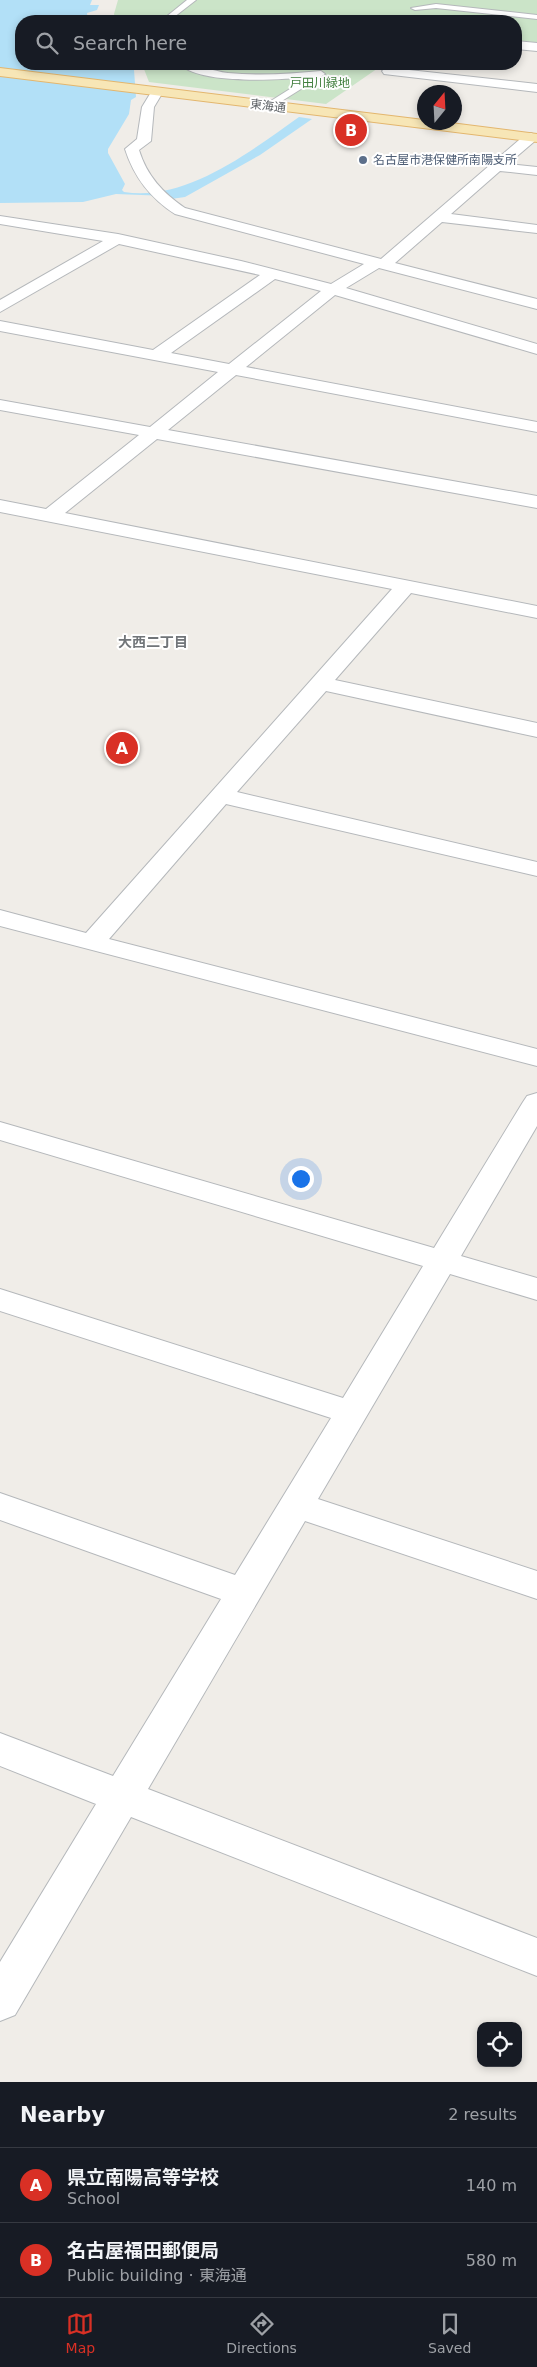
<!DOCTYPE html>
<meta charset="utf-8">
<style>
body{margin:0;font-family:"DejaVu Sans","Noto Sans JP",sans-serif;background:#20242c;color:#f1f3f6}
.controls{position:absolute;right:15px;bottom:15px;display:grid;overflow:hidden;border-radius:10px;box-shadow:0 2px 8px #0003}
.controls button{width:45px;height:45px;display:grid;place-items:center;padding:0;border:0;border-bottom:1px solid #363941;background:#171b24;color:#f1f3f6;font:25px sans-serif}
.compass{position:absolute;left:417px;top:85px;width:45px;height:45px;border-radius:50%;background:#171b24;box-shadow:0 2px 8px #0003;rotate:18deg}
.you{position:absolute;left:300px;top:1178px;width:18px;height:18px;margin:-12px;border:4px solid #fff;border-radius:50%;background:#1a73e8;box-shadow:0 0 0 8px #1a73e833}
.badge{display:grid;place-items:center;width:32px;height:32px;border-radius:50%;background:#d93025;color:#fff;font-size:16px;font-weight:700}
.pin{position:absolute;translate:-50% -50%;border:2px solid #fff;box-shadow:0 1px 5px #0006}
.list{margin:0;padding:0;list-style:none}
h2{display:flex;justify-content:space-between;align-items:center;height:65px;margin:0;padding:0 20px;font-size:21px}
h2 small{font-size:16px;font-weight:400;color:#9ea1a6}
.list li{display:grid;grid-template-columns:32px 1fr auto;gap:15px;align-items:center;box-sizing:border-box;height:75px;padding:0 20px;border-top:1px solid #363941}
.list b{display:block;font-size:19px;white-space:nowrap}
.list p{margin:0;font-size:16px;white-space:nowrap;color:#9ea1a6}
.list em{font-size:16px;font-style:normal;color:#9ea1a6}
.icon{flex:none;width:28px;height:28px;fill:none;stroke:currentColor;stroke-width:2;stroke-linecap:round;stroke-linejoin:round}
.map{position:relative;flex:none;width:537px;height:2082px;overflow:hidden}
.search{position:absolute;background:#171b24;box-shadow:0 2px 8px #0003;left:15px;right:15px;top:15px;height:55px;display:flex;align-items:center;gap:12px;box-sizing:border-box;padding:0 18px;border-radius:20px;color:#9ea1a6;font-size:19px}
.sheet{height:215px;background:#171b24}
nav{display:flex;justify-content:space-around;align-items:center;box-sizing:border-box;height:70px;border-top:1px solid #363941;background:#171b24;font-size:14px;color:#9ea1a6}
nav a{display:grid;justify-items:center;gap:2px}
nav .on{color:#d93025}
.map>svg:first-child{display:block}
</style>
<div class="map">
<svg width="537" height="2082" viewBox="0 0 537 2082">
<rect width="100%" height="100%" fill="#f0ede8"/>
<path fill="#cbe4c8" d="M 118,0 L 537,0 L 537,45 L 516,43 L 516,21 L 116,21 L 114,14 Z
M 142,64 L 384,64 L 326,104 L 149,82 Z"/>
<path fill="#b2e0f7" d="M 0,0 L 92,0 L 90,5 L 99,5 L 97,10 L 87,13 L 88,21 L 21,21 L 21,64 L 120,64 L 134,70 L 136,97 L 131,100 L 129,114 L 108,149 L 108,153 L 125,184 L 122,190 L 124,192 C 186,202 251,151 299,117 L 312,119 L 260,155 L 185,197 L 171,199 L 167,196 L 116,194 L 83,202 L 0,203 Z"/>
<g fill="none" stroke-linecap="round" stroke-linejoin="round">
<g stroke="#b5b8bb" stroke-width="2">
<path id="lane" d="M 187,0 L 196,0 L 169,21 L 161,21 Z
M 436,4 L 537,15 L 537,19 L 436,8 L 415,10 L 411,8 Z
M 179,64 C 194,63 212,71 228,73 C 259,76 290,74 321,71 L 325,74 L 269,109 L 265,106 L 266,104 L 309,77 C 278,80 202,85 179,64 Z"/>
</g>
<g stroke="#b5b8bb" stroke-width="2">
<path id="street" d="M 516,41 L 537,43 L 537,51 L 516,49 Z
M 391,64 L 405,64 L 400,69 L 537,84 L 537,92 L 384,74 L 382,71 Z
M 157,88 L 163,92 L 154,107 L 151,141 L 139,150 C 147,176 163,193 185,208 L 381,259 L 526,134 L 531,133 L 537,136 L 536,140 L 508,164 L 537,167 L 537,175 L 500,171 L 451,214 L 537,225 L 537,233 L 442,222 L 395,263 L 537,299 L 537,309 L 379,268 L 346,288 L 537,344 L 537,354 L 335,295 L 246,367 L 537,422 L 537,432 L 236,375 L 168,430 L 537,496 L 537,508 L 157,439 L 65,513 L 537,606 L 537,618 L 411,593 L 335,680 L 537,723 L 537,737 L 326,691 L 237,792 L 537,862 L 537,876 L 226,804 L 109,939 L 537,1049 L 537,1066 L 0,926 L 0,910 L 86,933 L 392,589 L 0,512 L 0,500 L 46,509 L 139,435 L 0,410 L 0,400 L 150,427 L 218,372 L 0,331 L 0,321 L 153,350 L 260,275 L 119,244 L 0,312 L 0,300 L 103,241 L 0,224 L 0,216 L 118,234 L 241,261 L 331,284 L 364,264 L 175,214 C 150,198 134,177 125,149 L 137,139 L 142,107 L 153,89 ZM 275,279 L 321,291 L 229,364 L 171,353 Z
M 537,1093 L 537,1126 L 461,1256 L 537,1278 L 537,1300 L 450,1274 L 318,1499 L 537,1571 L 537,1599 L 305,1521 L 148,1789 L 537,1938 L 537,1976 L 131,1817 L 15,2015 L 0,2021 L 0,1962 L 96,1804 L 0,1766 L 0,1733 L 113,1776 L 221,1599 L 0,1520 L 0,1493 L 235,1575 L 331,1418 L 0,1311 L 0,1289 L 343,1398 L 423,1266 L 0,1140 L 0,1122 L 434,1248 L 523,1102 L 527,1096 Z"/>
</g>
<g stroke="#e3b66e" stroke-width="2">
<path id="primary" d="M 0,68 L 424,120 L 424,122 L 443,122 L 537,134 L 537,142 L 0,76 Z"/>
</g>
<use href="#lane" fill="#fff" fill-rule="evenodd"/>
<use href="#street" fill="#fff" fill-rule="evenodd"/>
<use href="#primary" fill="#f7e6b6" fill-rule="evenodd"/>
</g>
<circle fill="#5c6f8a" stroke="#fff" stroke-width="2" cx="363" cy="160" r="5"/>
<g text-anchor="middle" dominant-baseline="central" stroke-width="4" stroke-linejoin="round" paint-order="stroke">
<g font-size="12" fill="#417f3e" stroke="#fff">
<text x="320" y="83">戸田川緑地</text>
</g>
<g font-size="12" fill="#5f6367" stroke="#fff">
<text transform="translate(268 106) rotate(7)">東海通</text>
</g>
<g font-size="12" fill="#4e5e75" stroke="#fff" text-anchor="start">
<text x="373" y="160">名古屋市港保健所南陽支所</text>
</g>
<g font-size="14" font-weight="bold" fill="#717579" stroke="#fff">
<text x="153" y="642">大西二丁目</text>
</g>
</g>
</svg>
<div class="controls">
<button><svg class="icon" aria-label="locate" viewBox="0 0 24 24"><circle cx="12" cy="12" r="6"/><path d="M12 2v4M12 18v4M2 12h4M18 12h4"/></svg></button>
</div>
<svg class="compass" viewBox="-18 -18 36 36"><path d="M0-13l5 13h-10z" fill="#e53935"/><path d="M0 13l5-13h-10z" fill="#9ea1a6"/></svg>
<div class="you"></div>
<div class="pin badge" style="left:122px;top:748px">A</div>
<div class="pin badge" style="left:351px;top:130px">B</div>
<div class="search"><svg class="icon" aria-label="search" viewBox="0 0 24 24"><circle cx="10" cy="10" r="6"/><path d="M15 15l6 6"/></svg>Search here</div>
</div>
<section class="sheet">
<h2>Nearby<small>2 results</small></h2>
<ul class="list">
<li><span class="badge">A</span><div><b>県立南陽高等学校</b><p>School</p></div><em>140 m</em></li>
<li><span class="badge">B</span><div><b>名古屋福田郵便局</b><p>Public building · 東海通</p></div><em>580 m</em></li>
</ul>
</section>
<nav>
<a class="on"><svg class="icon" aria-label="map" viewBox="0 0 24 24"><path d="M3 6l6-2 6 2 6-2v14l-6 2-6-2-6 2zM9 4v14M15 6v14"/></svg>Map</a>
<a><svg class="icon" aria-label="directions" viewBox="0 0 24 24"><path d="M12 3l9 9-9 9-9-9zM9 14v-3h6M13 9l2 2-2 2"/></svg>Directions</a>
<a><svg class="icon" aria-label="saved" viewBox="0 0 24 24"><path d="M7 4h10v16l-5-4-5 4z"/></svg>Saved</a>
</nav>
